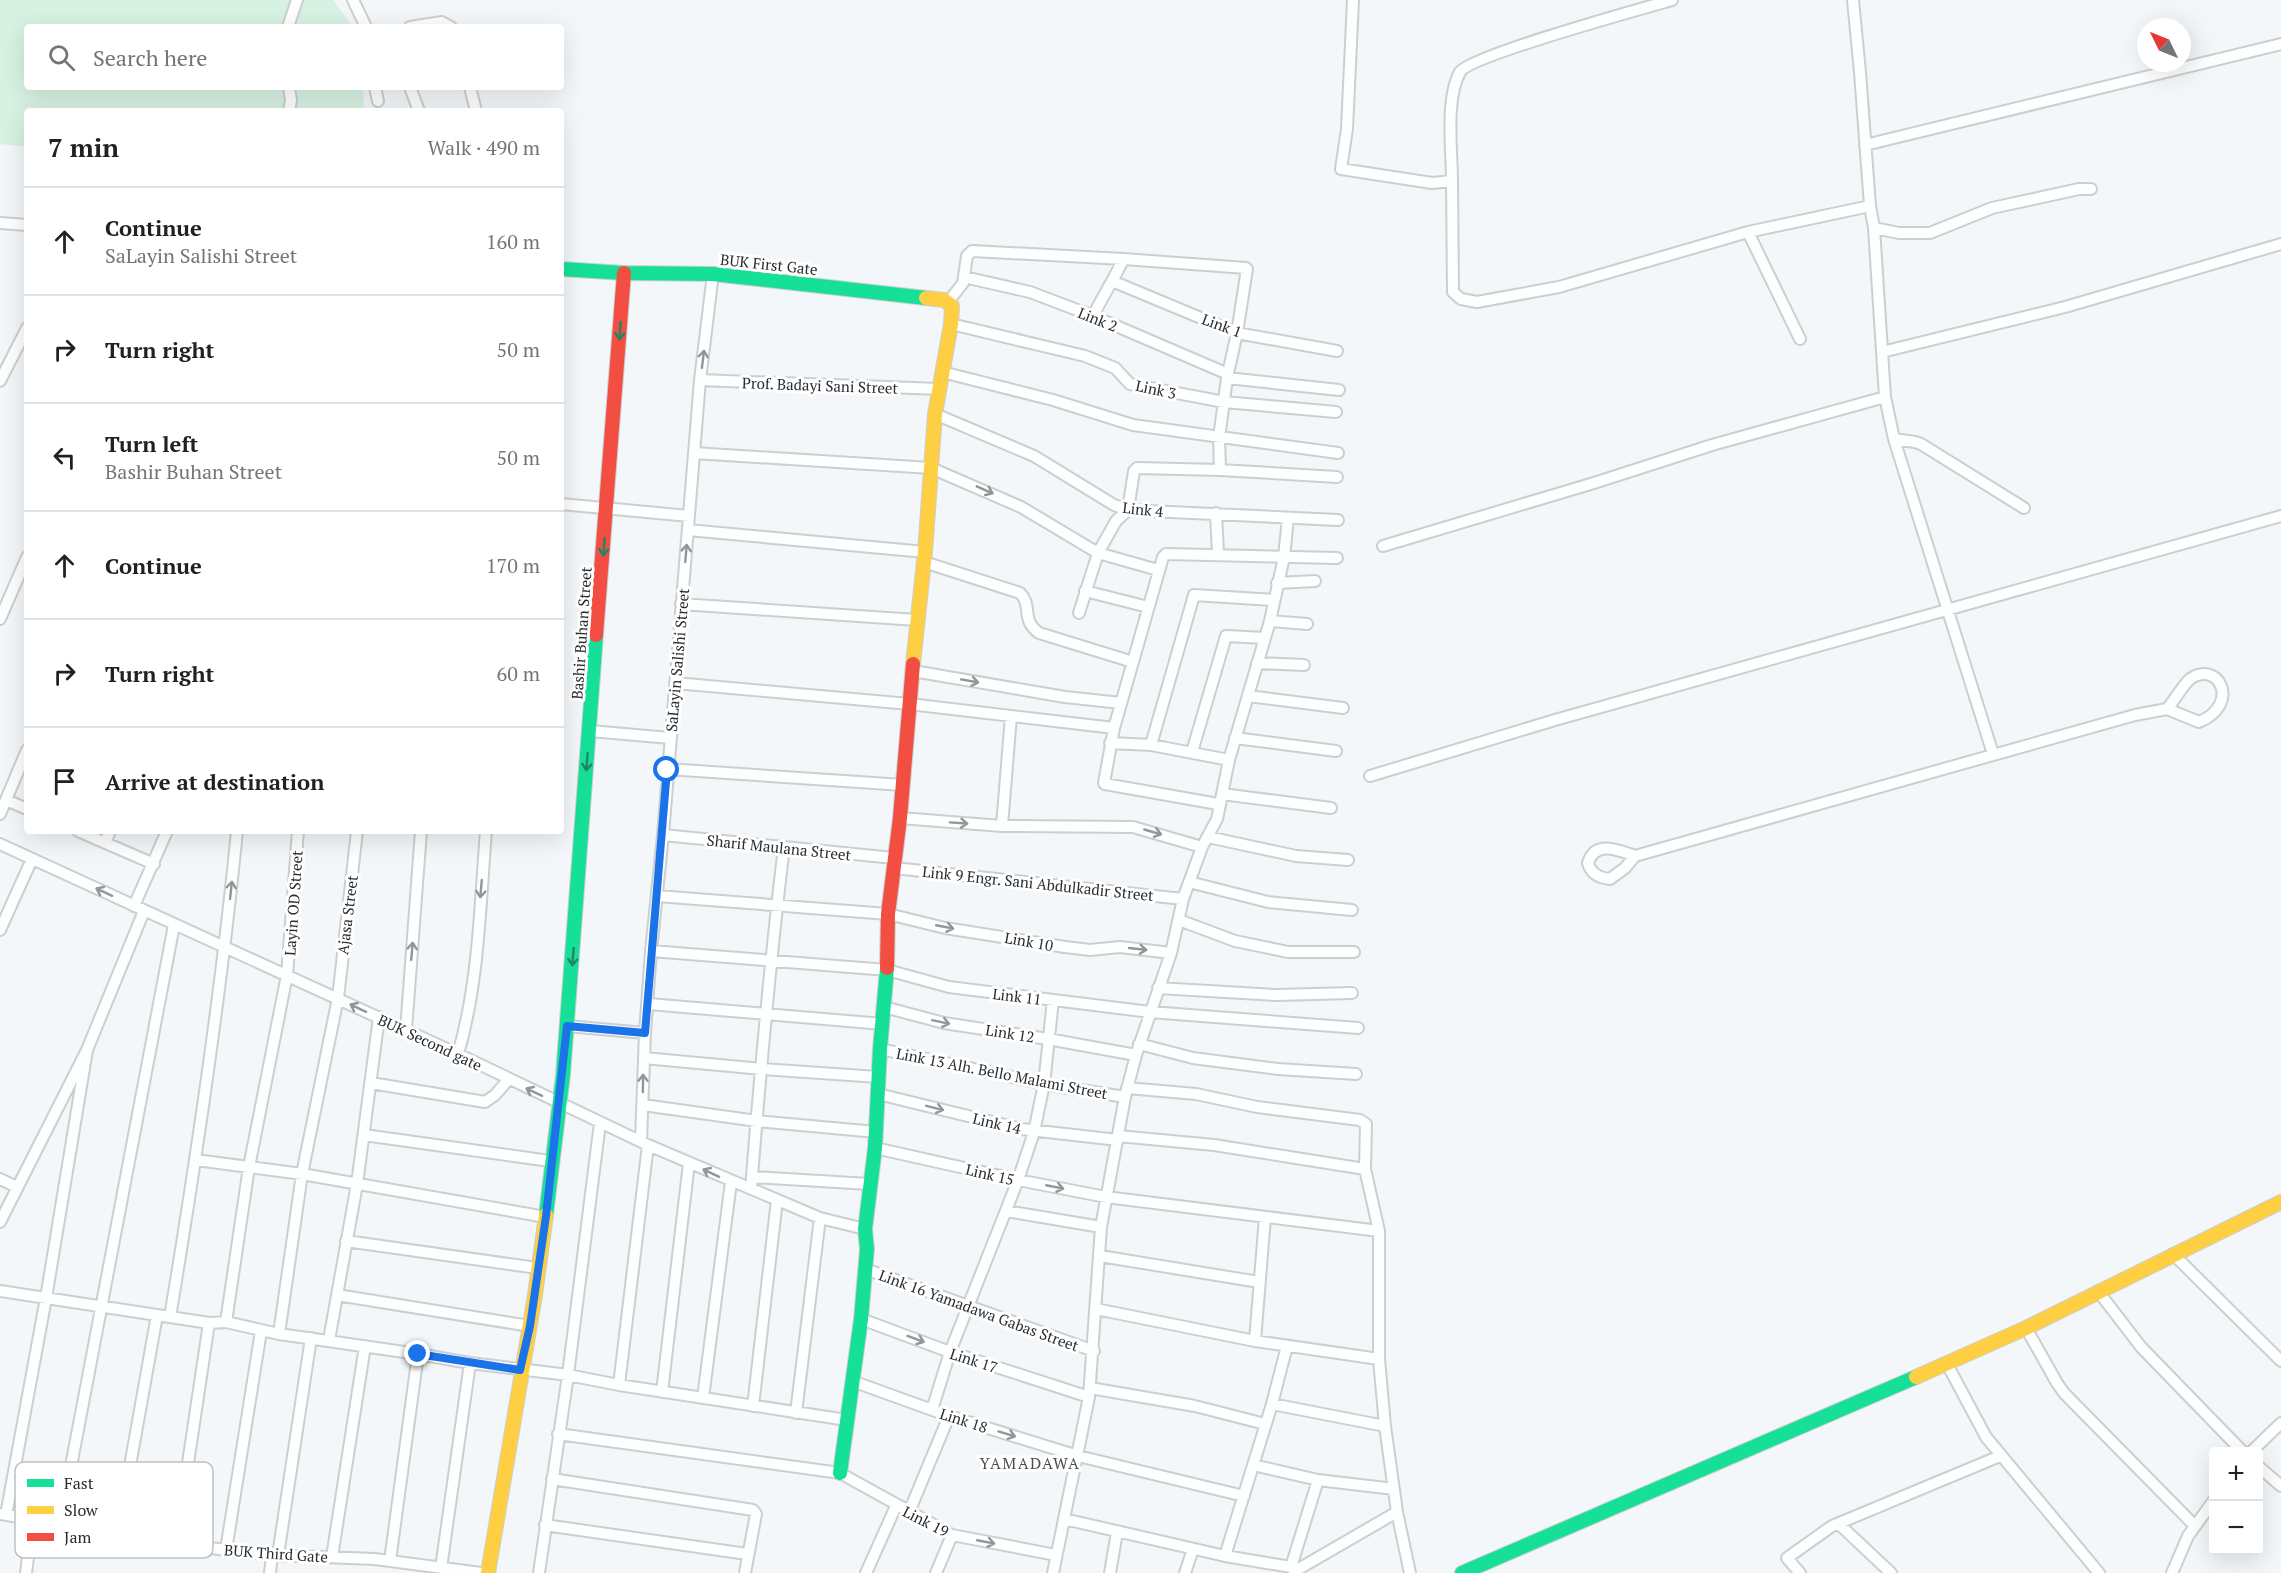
<!DOCTYPE html>
<meta charset="utf-8">
<style>
body{margin:0;font-family:"PT Serif",serif;background:#f2f2f2;color:#202124}
.controls{position:absolute;right:18px;bottom:18px;display:grid;overflow:hidden;border-radius:6px;box-shadow:0 6px 24px #0002}
.controls button{width:54px;height:54px;display:grid;place-items:center;padding:0;border:0;border-bottom:2px solid #e0e0e0;background:#fff;color:#202124;font:30px sans-serif}
.compass{position:absolute;left:2137px;top:18px;width:54px;height:54px;border-radius:50%;background:#fff;box-shadow:0 6px 24px #0002;rotate:313deg}
.stop{position:absolute;width:18px;height:18px;margin:-14px;border:4px solid #1a73e8;border-radius:50%;background:#fff}
.stop.end{background:#1a73e8;border-color:#fff;box-shadow:0 2px 6px #0008}
.list{margin:0;padding:0;list-style:none}
h2{display:flex;justify-content:space-between;align-items:center;height:78px;margin:0;padding:0 24px;font-size:26px}
h2 small{font-size:20px;font-weight:400;color:#757577}
.list li{display:grid;grid-template-columns:39px 1fr auto;gap:18px;align-items:center;box-sizing:border-box;height:108px;padding:0 24px;border-top:2px solid #e0e0e0}
.list b{display:block;font-size:22px;white-space:nowrap}
.list p{margin:0;font-size:20px;white-space:nowrap;color:#757577}
.list em{font-size:20px;font-style:normal;color:#757577}
.icon{flex:none;width:33px;height:33px;fill:none;stroke:currentColor;stroke-width:2;stroke-linecap:round;stroke-linejoin:round}
.map{position:relative;flex:none;width:2281px;height:1573px;overflow:hidden}
.search{position:absolute;background:#fff;box-shadow:0 6px 24px #0002;left:24px;top:24px;width:540px;height:66px;display:flex;align-items:center;gap:15px;box-sizing:border-box;padding:0 21px;border-radius:6px;color:#757577;font-size:22px}
.panel{position:absolute;background:#fff;box-shadow:0 6px 24px #0002;left:24px;top:108px;width:540px;height:726px;border-radius:6px}
.map>svg:first-child{display:block}
</style>
<div class="map">
<svg width="2281" height="1573" viewBox="0 0 2281 1573">
<rect width="100%" height="100%" fill="#f4f7fa"/>
<path fill="#d7f2e2" d="M 0,0 L 333,0 L 353,27 L 27,27 L 27,87 L 363,87 L 364,111 L 27,111 L 27,147 L 0,144 Z"/>
<g fill="none" stroke-linecap="round" stroke-linejoin="round">
<g stroke="#cccfd1" stroke-width="14">
<path id="street" d="M 353,0 L 366,27
M 1353,0 L 1347,129 L 1341,169 L 1432,183 L 1452,181 C 1452,151 1445,99 1460,72 C 1470,56 1644,8 1672,0
M 1853,0 L 1860,72 L 1870,206 L 1874,228 L 1885,397 L 1894,439 L 1993,754
M 288,27 L 297,0
M 410,27 L 442,22 L 451,27
M 375,87 L 378,101
M 410,87 L 419,111
M 470,87 L 476,111
M 289,111 L 291,100 L 289,87
M 1865,145 L 2281,44
M 1452,181 L 1453,292 L 1461,299 L 1477,302 L 1559,287 L 1748,232 L 1870,206
M 0,223 L 27,225
M 1874,228 L 1899,233 L 1930,233 L 1992,208 L 2079,189 L 2091,189
M 1748,232 L 1800,339
M 964,277 L 1030,292 L 1093,316 L 1228,374
M 1112,281 L 1237,333 L 1337,351
M 948,302 L 963,283 L 967,256 L 972,251 L 1124,259 L 1246,268 L 1247,269 L 1237,333 L 1227,378 L 1219,438 L 1220,470
M 1093,316 C 1103,296 1114,279 1123,260
M 951,324 L 1085,356 L 1115,368 L 1130,384 L 1135,385 L 1224,402 L 1336,412
M 1882,352 L 2065,307 L 2281,244
M 942,372 L 1053,400 L 1133,425 L 1338,453
M 1227,378 L 1339,390
M 700,380 L 939,389
M 0,381 L 27,328
M 935,414 L 1034,456 L 1114,505 L 1128,510 L 1338,520
M 1894,439 L 1915,442 L 1921,444 L 2024,508
M 694,453 L 931,468 L 1021,507 L 1098,553 L 1158,570
M 561,504 L 689,516
M 1216,513 L 1218,554
M 688,530 L 925,552
M 1383,546 L 1594,483 L 1712,445 L 1885,397
M 924,562 L 1020,593 C 1033,606 1020,619 1039,633 L 1133,662
M 1277,583 L 1315,581
M 1085,591 L 1148,607
M 681,604 L 917,620
M 1079,613 L 1098,553 L 1116,521 L 1128,510 L 1134,471 L 1137,468 L 1220,470 L 1337,477
M 0,619 L 27,557
M 1270,621 L 1307,624
M 1257,663 L 1304,665
M 913,671 L 1065,697 L 1121,703
M 675,683 L 909,704 L 1114,728
M 1248,696 L 1343,708
M 590,731 L 670,738
M 1235,738 L 1336,751
M 1110,743 L 1151,745 L 1229,760
M 1151,745 L 1194,595 L 1274,600
M 1192,752 L 1226,636 L 1265,638
M 667,769 L 903,785
M 1370,776 L 1555,720 L 2281,516
M 1222,794 L 1331,808
M 6,800 L 27,809
M 1218,804 L 1105,784 L 1104,783 L 1114,728 L 1163,557 L 1166,554 L 1337,558
M 0,814 L 27,750
M 900,818 L 1002,826 L 1133,827 L 1202,847
M 1002,826 L 1011,716
M 78,831 L 154,864
M 663,835 L 894,858
M 1208,837 L 1296,856 L 1348,860
M 105,843 L 110,831
M 0,844 L 458,1054 L 648,1145 L 820,1218 L 865,1229
M 1635,856 L 1625,868 L 1610,879 C 1599,878 1591,874 1588,863 C 1595,840 1618,850 1635,856 L 2135,715 L 2167,709 L 2199,722 C 2242,704 2218,659 2190,679 C 2183,685 2174,701 2167,709
M 894,868 L 1183,899
M 1189,882 L 1268,902 L 1352,910
M 657,896 L 888,914 L 945,928 L 1065,947 L 1090,950 L 1120,947 L 1171,953
M 134,906 L 167,831
M 1179,920 L 1235,941 L 1288,952 L 1354,952
M 0,930 L 32,859
M 651,951 L 887,970 L 949,987 L 1150,1012 L 1358,1028
M 1158,988 L 1276,995 L 1352,993
M 649,1004 L 883,1024
M 884,1007 L 944,1023 L 1048,1039 L 1136,1055
M 567,1026 L 645,1033
M 406,1030 L 421,831
M 1139,1044 L 1193,1058 L 1278,1069 L 1356,1074
M 880,1049 L 1044,1084 L 1125,1097
M 458,1054 C 479,982 480,905 486,831
M 644,1058 L 762,1069 L 878,1077
M 371,1083 L 485,1102 L 495,1095 L 508,1080
M 1127,1088 L 1196,1094 L 1257,1107 L 1360,1120 L 1366,1124 L 1365,1169 L 1379,1231 L 1379,1359 L 1385,1426 L 1397,1512 L 1410,1573
M 878,1094 L 1021,1129 L 1118,1140
M 643,1105 L 757,1121 L 876,1132
M 364,1135 L 550,1161
M 1118,1136 L 1214,1145 L 1365,1169
M 641,1141 L 645,1033 L 651,951 L 663,835 L 700,380 L 713,274
M 875,1148 L 1018,1180 L 1106,1197 L 1379,1231
M 196,1160 L 302,1174 L 546,1217
M 752,1177 L 869,1184
M 0,1179 L 17,1187
M 751,1189 C 760,1075 770,961 784,847
M 1006,1211 L 1101,1227
M 0,1222 L 87,1050 L 144,911
M 346,1241 L 537,1268
M 2173,1254 L 2281,1361
M 1100,1256 L 1259,1282
M 865,1269 L 1094,1351
M 0,1291 L 209,1323 L 226,1322 L 279,1334 L 418,1354 L 470,1363 L 568,1375 L 619,1385 L 847,1420
M 2098,1291 L 2141,1347 L 2243,1452
M 337,1295 L 530,1326
M 1096,1309 L 1255,1341 L 1379,1359
M 170,1317 C 197,1155 221,994 237,831
M 861,1319 L 950,1352 L 1089,1397
M 226,1322 L 249,1167 L 287,975 L 298,831
M 2026,1328 L 2057,1383 L 2064,1393 L 2194,1525
M 279,1334 L 302,1174 L 338,998 L 357,831
M 329,1340 L 357,1184 L 379,1017
M 1255,1341 L 1265,1217
M 1947,1364 L 1986,1437 L 2099,1573
M 852,1381 L 949,1416 L 1078,1456 L 1244,1496
M 619,1385 L 648,1145
M 1090,1388 L 1195,1406 L 1265,1424
M 662,1392 L 689,1163
M 703,1398 L 731,1182
M 1272,1404 L 1385,1426
M 753,1406 L 777,1200
M 932,1410 L 950,1352 L 1018,1180 L 1034,1132 L 1044,1084 L 1053,1000
M 796,1413 L 820,1218
M 558,1434 L 840,1473 L 952,1535 L 1056,1555
M 2251,1452 L 2281,1423
M 1253,1465 L 1318,1480 L 1394,1489
M 2258,1466 L 2281,1486
M 552,1479 L 753,1510 L 756,1514 L 745,1573
M 909,1512 L 949,1416
M 0,1514 L 210,1548 L 272,1555 L 375,1559 L 481,1573
M 6,1515 L 46,1298 L 87,1050
M 1064,1519 L 1225,1556 L 1291,1567 L 1297,1573
M 60,1524 L 174,925
M 545,1525 L 747,1554
M 1837,1525 L 1841,1526 L 1891,1573
M 118,1533 L 157,1315
M 176,1543 L 209,1323
M 226,1550 L 261,1331
M 278,1555 L 311,1338
M 1225,1556 L 1272,1404 L 1287,1346
M 332,1557 L 365,1346
M 390,1561 L 418,1354
M 1291,1567 L 1318,1480
M 441,1568 L 470,1363
M 1295,1571 L 1397,1512
M 26,1573 L 33,1519
M 270,1573 L 272,1555
M 539,1573 L 568,1375 L 600,1123
M 866,1573 L 896,1506
M 936,1573 L 952,1535
M 1053,1573 L 1089,1397 L 1101,1227 L 1125,1097 L 1136,1055 L 1171,953 L 1183,899 L 1202,847 L 1217,819 L 1229,760 L 1270,621 L 1284,557 L 1288,518
M 1110,1573 L 1117,1532
M 1185,1573 L 1193,1549
M 1800,1573 L 1787,1558 L 1832,1526 L 2000,1456
M 2172,1573 L 2188,1536 L 2214,1500"/>
</g>
<g stroke="#cccfd1" stroke-width="16">
<path id="fast" d="M 561,269 L 624,273 L 713,274 L 926,298
M 546,1215 L 563,1075 L 596,635
M 840,1473 L 861,1319 L 867,1249 L 865,1229 L 875,1148 L 880,1049 L 887,968
M 1462,1573 L 1916,1377"/>
</g>
<g stroke="#cccfd1" stroke-width="16">
<path id="slow" d="M 913,664 L 925,552 L 935,414 L 951,324 L 952,306 L 944,300 L 926,298
M 1916,1377 L 2026,1328 L 2281,1202
M 488,1573 L 535,1295 L 546,1215"/>
</g>
<g stroke="#cccfd1" stroke-width="16">
<path id="jam" d="M 596,635 L 624,273
M 887,968 L 888,914 L 900,818 L 913,664"/>
</g>
<use href="#street" stroke="#fdfefe" stroke-width="10"/>
<use href="#fast" stroke="#16e098" stroke-width="14"/>
<use href="#slow" stroke="#ffcf43" stroke-width="14"/>
<use href="#jam" stroke="#f24e42" stroke-width="14"/>
</g>
<defs><path id="oneway-shaft" d="M-6 0H5M1.5-3L5.5 0L1.5 3" fill="none" stroke-width="1.6" stroke-linecap="round" stroke-linejoin="round" transform="scale(1.5)"/></defs>
<g stroke="#208664">
<use href="#oneway-shaft" transform="translate(620 331) rotate(94)"/>
<use href="#oneway-shaft" transform="translate(604 547) rotate(94)"/>
<use href="#oneway-shaft" transform="translate(587 762) rotate(94)"/>
<use href="#oneway-shaft" transform="translate(573 957) rotate(94)"/>
</g>
<g stroke="#939596">
<use href="#oneway-shaft" transform="translate(703 359) rotate(-83)"/>
<use href="#oneway-shaft" transform="translate(985 490) rotate(24)"/>
<use href="#oneway-shaft" transform="translate(686 553) rotate(-85)"/>
<use href="#oneway-shaft" transform="translate(970 681) rotate(10)"/>
<use href="#oneway-shaft" transform="translate(959 823) rotate(4)"/>
<use href="#oneway-shaft" transform="translate(1153 832) rotate(16)"/>
<use href="#oneway-shaft" transform="translate(481 889) rotate(95)"/>
<use href="#oneway-shaft" transform="translate(231 890) rotate(-84)"/>
<use href="#oneway-shaft" transform="translate(104 892) rotate(-155)"/>
<use href="#oneway-shaft" transform="translate(945 927) rotate(11)"/>
<use href="#oneway-shaft" transform="translate(1138 949) rotate(6)"/>
<use href="#oneway-shaft" transform="translate(412 951) rotate(-85)"/>
<use href="#oneway-shaft" transform="translate(358 1008) rotate(-155)"/>
<use href="#oneway-shaft" transform="translate(941 1022) rotate(12)"/>
<use href="#oneway-shaft" transform="translate(643 1083) rotate(-89)"/>
<use href="#oneway-shaft" transform="translate(534 1092) rotate(-155)"/>
<use href="#oneway-shaft" transform="translate(935 1108) rotate(14)"/>
<use href="#oneway-shaft" transform="translate(711 1173) rotate(-155)"/>
<use href="#oneway-shaft" transform="translate(1055 1187) rotate(11)"/>
<use href="#oneway-shaft" transform="translate(916 1339) rotate(20)"/>
<use href="#oneway-shaft" transform="translate(1007 1434) rotate(17)"/>
<use href="#oneway-shaft" transform="translate(986 1542) rotate(11)"/>
</g>
<g fill="none" stroke-linecap="round" stroke-linejoin="round">
<path stroke="#1a73e8" stroke-width="8" d="M 418,1354 L 520,1370 L 530,1326 L 546,1216 L 567,1026 L 645,1033 L 667,770"/>
</g>
<g text-anchor="middle" dominant-baseline="central" stroke-width="6" stroke-linejoin="round" paint-order="stroke">
<g font-size="15" fill="#292c2f" stroke="#fff">
<text transform="translate(769 264) rotate(6)">BUK First Gate</text>
<text transform="translate(1098 319) rotate(22)">Link 2</text>
<text transform="translate(1222 325) rotate(20)">Link 1</text>
<text transform="translate(820 385) rotate(2)">Prof. Badayi Sani Street</text>
<text transform="translate(1156 389) rotate(12)">Link 3</text>
<text transform="translate(1143 509) rotate(6)">Link 4</text>
<text transform="translate(581 633) rotate(-86)">Bashir Buhan Street</text>
<text transform="translate(677 660) rotate(-85)">SaLayin Salishi Street</text>
<text transform="translate(779 847) rotate(6)">Sharif Maulana Street</text>
<text transform="translate(1038 883) rotate(6)">Link 9 Engr. Sani Abdulkadir Street</text>
<text transform="translate(293 903) rotate(-86)">Layin OD Street</text>
<text transform="translate(347 915) rotate(-83)">Ajasa Street</text>
<text transform="translate(1029 941) rotate(10)">Link 10</text>
<text transform="translate(1017 996) rotate(7)">Link 11</text>
<text transform="translate(1010 1033) rotate(9)">Link 12</text>
<text transform="translate(430 1042) rotate(25)">BUK Second gate</text>
<text transform="translate(1002 1073) rotate(11)">Link 13 Alh. Bello Malami Street</text>
<text transform="translate(997 1123) rotate(13)">Link 14</text>
<text transform="translate(990 1174) rotate(13)">Link 15</text>
<text transform="translate(979 1310) rotate(20)">Link 16 Yamadawa Gabas Street</text>
<text transform="translate(974 1360) rotate(18)">Link 17</text>
<text transform="translate(964 1420) rotate(18)">Link 18</text>
<text transform="translate(926 1521) rotate(27)">Link 19</text>
<text transform="translate(276 1553) rotate(4)">BUK Third Gate</text>
</g>
<g font-size="16" letter-spacing="1.5" fill="#474e54" stroke="#fff">
<text x="1030" y="1463">YAMADAWA</text>
</g>
</g>
<rect x="15" y="1462" width="198" height="96" rx="9" fill="#fff" stroke="#bfc0c1" stroke-width="1.5"/>
<rect x="27" y="1479" width="27" height="8" fill="#16e098"/>
<rect x="27" y="1506" width="27" height="8" fill="#ffcf43"/>
<rect x="27" y="1533" width="27" height="8" fill="#f24e42"/>
<g font-size="16" fill="#292c2f">
<text x="64" y="1489">Fast</text>
<text x="64" y="1516">Slow</text>
<text x="64" y="1543">Jam</text>
</g>
</svg>
<div class="controls">
<button>+</button>
<button>−</button>
</div>
<svg class="compass" viewBox="-18 -18 36 36"><path d="M0-13l5 13h-10z" fill="#e53935"/><path d="M0 13l5-13h-10z" fill="#757577"/></svg>
<div class="stop" style="left:667px;top:770px"></div>
<div class="stop end" style="left:418px;top:1354px"></div>
<div class="search"><svg class="icon" aria-label="search" viewBox="0 0 24 24"><circle cx="10" cy="10" r="6"/><path d="M15 15l6 6"/></svg>Search here</div>
<section class="panel">
<h2>7 min<small>Walk · 490 m</small></h2>
<ul class="list">
<li><svg class="icon" aria-label="ahead" viewBox="0 0 24 24"><path d="M12 20V5M6 11l6-6 6 6"/></svg><div><b>Continue</b><p>SaLayin Salishi Street</p></div><em>160 m</em></li>
<li><svg class="icon" aria-label="right" viewBox="0 0 24 24"><path d="M7 20v-9h11M14 6l5 5-5 5"/></svg><div><b>Turn right</b></div><em>50 m</em></li>
<li><svg class="icon" aria-label="left" viewBox="0 0 24 24"><path d="M17 20v-9H6M10 6l-5 5 5 5"/></svg><div><b>Turn left</b><p>Bashir Buhan Street</p></div><em>50 m</em></li>
<li><svg class="icon" aria-label="ahead" viewBox="0 0 24 24"><path d="M12 20V5M6 11l6-6 6 6"/></svg><div><b>Continue</b></div><em>170 m</em></li>
<li><svg class="icon" aria-label="right" viewBox="0 0 24 24"><path d="M7 20v-9h11M14 6l5 5-5 5"/></svg><div><b>Turn right</b></div><em>60 m</em></li>
<li><svg class="icon" aria-label="arrive" viewBox="0 0 24 24"><path d="M6 21V4h12l-3 4 3 4H6"/></svg><div><b>Arrive at destination</b></div></li>
</ul>
</section>
</div>
